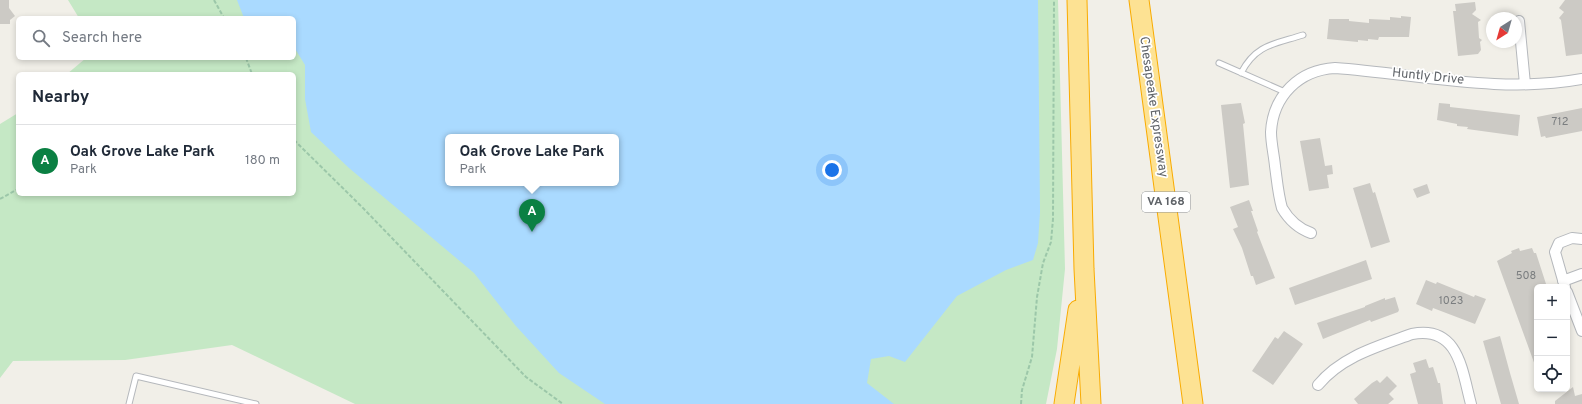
<!DOCTYPE html>
<meta charset="utf-8">
<style>
body{margin:0;font-family:Overpass,sans-serif;background:#f2f2f3;color:#1f2937}
.controls{position:absolute;right:12px;bottom:12px;display:grid;overflow:hidden;border-radius:6px;box-shadow:0 2px 6px #0003}
.controls button{width:36px;height:36px;display:grid;place-items:center;padding:0;border:0;border-bottom:1px solid #e0e1e3;background:#fff;color:#1f2937;font:20px sans-serif}
.compass{position:absolute;left:1486px;top:12px;width:36px;height:36px;border-radius:50%;background:#fff;box-shadow:0 2px 6px #0003;rotate:217deg}
.you{position:absolute;left:832px;top:170px;width:14px;height:14px;margin:-10px;border:3px solid #fff;border-radius:50%;background:#1a73e8;box-shadow:0 0 0 6px #1a73e833}
.badge{display:grid;place-items:center;width:26px;height:26px;border-radius:50%;background:#0b8043;color:#fff;font-size:13px;font-weight:700}
.pin{position:absolute;translate:-50% -33px;filter:drop-shadow(0 1px 2px #0008)}
.pin::after{content:'';position:absolute;top:21px;width:14px;height:12px;background:inherit;clip-path:polygon(0 0,100% 0,50% 100%)}
.popup{position:absolute;left:445px;top:134px;width:174px;height:52px;box-sizing:border-box;display:grid;place-content:center;border-radius:6px;background:#fff;filter:drop-shadow(0 1px 3px #0005);font-size:13px;white-space:nowrap;color:#747a83}
.popup b{font-size:15px;color:#1f2937}
.popup::after{content:'';position:absolute;left:50%;top:100%;margin-left:-8px;border:8px solid transparent;border-top-color:#fff}
.list{margin:0;padding:0;list-style:none}
h2{display:flex;justify-content:space-between;align-items:center;height:52px;margin:0;padding:0 16px;font-size:17px}
h2 small{font-size:13px;font-weight:400;color:#747a83}
.list li{display:grid;grid-template-columns:26px 1fr auto;gap:12px;align-items:center;box-sizing:border-box;height:72px;padding:0 16px;border-top:1px solid #e0e1e3}
.list b{display:block;font-size:15px;white-space:nowrap}
.list p{margin:0;font-size:13px;white-space:nowrap;color:#747a83}
.list em{font-size:13px;font-style:normal;color:#747a83}
.icon{flex:none;width:22px;height:22px;fill:none;stroke:currentColor;stroke-width:2;stroke-linecap:round;stroke-linejoin:round}
.map{position:relative;flex:none;width:1582px;height:404px;overflow:hidden}
.search{position:absolute;background:#fff;box-shadow:0 2px 6px #0003;left:16px;top:16px;width:280px;height:44px;display:flex;align-items:center;gap:10px;box-sizing:border-box;padding:0 14px;border-radius:6px;color:#747a83;font-size:15px}
.panel{position:absolute;background:#fff;box-shadow:0 2px 6px #0003;left:16px;top:72px;width:280px;height:124px;border-radius:6px}
.map>svg:first-child{display:block}
</style>
<div class="map">
<svg width="1582" height="404" viewBox="0 0 1582 404">
<rect width="100%" height="100%" fill="#f1efe8"/>
<path fill="#c5e8c5" fill-rule="evenodd" d="M 68,0 L 1058,0 L 1065,269 L 1057,349 L 1046,404 L 355,404 L 232,345 L 125,360 L 13,361 L 0,378 L 0,124 L 18,113 L 18,194 L 294,194 L 294,74 L 67,74 L 86,58 L 294,58 L 294,18 L 79,18 ZM 448,137 L 616,137 L 616,183 L 448,183 Z"/>
<path fill="#aadaff" fill-rule="evenodd" d="M 237,0 L 1038,0 L 1040,212 L 1038,243 L 1033,260 L 1006,270 L 957,296 L 905,362 L 889,356 L 871,359 L 867,383 L 894,404 L 605,404 L 559,373 L 515,325 L 474,273 L 349,168 L 311,132 L 305,99 L 305,65 L 294,47 L 294,18 L 244,18 ZM 448,137 L 616,137 L 616,183 L 448,183 Z"/>
<path fill="#cccac5" d="M 0,0 L 9,0 L 9,8 L 15,16 L 10,20 L 10,24 L 0,24 Z
M 1565,0 L 1582,0 L 1582,54 L 1566,56 L 1561,20 L 1559,18 L 1564,12 L 1559,8 Z
M 1475,2 L 1476,10 L 1472,14 L 1481,20 L 1478,22 L 1479,38 L 1482,40 L 1480,42 L 1481,50 L 1478,54 L 1458,56 L 1453,11 L 1456,11 L 1455,4 Z
M 1401,16 L 1411,17 L 1409,37 L 1379,37 L 1378,40 L 1368,39 L 1368,41 L 1358,40 L 1358,42 L 1327,39 L 1329,19 L 1349,19 L 1349,21 L 1369,23 L 1369,19 L 1390,20 L 1390,17 L 1401,18 Z
M 1241,103 L 1245,123 L 1243,124 L 1249,185 L 1230,188 L 1221,105 Z
M 1439,103 L 1450,104 L 1450,107 L 1520,115 L 1518,136 L 1467,129 L 1468,127 L 1457,126 L 1457,124 L 1437,120 Z
M 1582,108 L 1582,131 L 1546,138 L 1545,136 L 1541,137 L 1537,117 Z
M 1320,138 L 1325,166 L 1332,165 L 1333,174 L 1327,175 L 1329,188 L 1309,191 L 1300,141 Z
M 1370,183 L 1373,193 L 1375,192 L 1390,242 L 1371,248 L 1353,188 Z
M 1427,184 L 1430,193 L 1417,198 L 1413,189 Z
M 1249,200 L 1253,211 L 1251,211 L 1258,231 L 1257,232 L 1275,278 L 1256,285 L 1253,276 L 1251,276 L 1242,248 L 1233,229 L 1238,227 L 1230,207 Z
M 1519,248 L 1520,251 L 1532,248 L 1534,253 L 1536,253 L 1547,287 L 1537,287 L 1536,368 L 1497,261 L 1512,253 L 1511,251 Z
M 1366,260 L 1372,279 L 1295,305 L 1289,288 Z
M 1426,280 L 1436,284 L 1437,282 L 1474,297 L 1475,295 L 1486,299 L 1475,324 L 1433,308 L 1432,311 L 1416,304 Z
M 1395,297 L 1399,310 L 1398,312 L 1371,322 L 1370,320 L 1323,339 L 1317,323 L 1365,307 L 1365,306 L 1385,298 L 1385,300 Z
M 1284,331 L 1303,344 L 1273,385 L 1252,371 L 1275,337 L 1278,339 Z
M 1500,336 L 1510,373 L 1519,404 L 1501,404 L 1483,341 Z
M 1426,359 L 1429,368 L 1433,367 L 1438,383 L 1440,383 L 1443,404 L 1418,404 L 1410,374 L 1416,372 L 1413,363 Z
M 1387,376 L 1397,386 L 1389,394 L 1394,399 L 1388,404 L 1358,404 L 1354,399 L 1372,383 L 1377,380 L 1380,383 Z
M 1573,387 L 1575,396 L 1582,394 L 1582,404 L 1555,404 L 1555,401 Z"/>
<g fill="none" stroke-linecap="round" stroke-linejoin="round">
<g stroke="#b5b8bc" stroke-width="7">
<path id="service" d="M 1219,63 L 1285,92
M 1241,73 C 1256,44 1275,44 1303,35
M 129,404 L 136,376 L 256,404"/>
</g>
<g stroke="#b5b8bc" stroke-width="12">
<path id="minor" d="M 1519,21 L 1525,84
M 1311,233 C 1297,228 1289,220 1282,208 C 1278,194 1277,180 1275,166 C 1274,155 1271,143 1271,132 C 1273,96 1299,70 1335,68 C 1417,74 1501,94 1582,79
M 1563,281 L 1582,274
M 1565,287 L 1555,252 L 1559,243 L 1572,238 L 1582,239
M 1567,292 L 1582,331
M 1318,385 C 1342,356 1379,346 1412,334 C 1459,325 1462,371 1471,404"/>
</g>
<g stroke="#f9ab00" stroke-width="21">
<path id="motorway" d="M 1077,0 L 1084,269 L 1091,404
M 1139,0 L 1193,404
M 1064,404 L 1078,310"/>
</g>
<path stroke="#9cc7a9" stroke-width="2" stroke-dasharray="4 2" stroke-linecap="butt" d="M 214,0 L 224,18
M 246,58 L 252,74
M 294,140 L 362,207 L 526,377 L 563,404
M 0,199 L 18,189
M 1021,404 L 1022,390 L 1032,357 L 1037,297 L 1043,263 L 1051,242 L 1053,219 L 1054,0"/>
<use href="#service" stroke="#fff" stroke-width="5"/>
<use href="#minor" stroke="#fff" stroke-width="10"/>
<use href="#motorway" stroke="#fde293" stroke-width="19"/>
</g>
<g text-anchor="middle" dominant-baseline="central" stroke-width="3.5" stroke-linejoin="round" paint-order="stroke">
<g font-size="11" fill="#7a7d7f">
<text x="1560" y="122">712</text>
<text x="1526" y="276">508</text>
<text x="1451" y="301">1023</text>
</g>
<rect fill="#fff" stroke="#8f9295" stroke-width="1" x="1142" y="192" width="48" height="20" rx="3"/>
<g font-size="12" font-weight="bold" fill="#5f6368">
<text x="1166" y="202">VA 168</text>
</g>
<g font-size="13" fill="#5f6368" stroke="#fff">
<text transform="translate(1428 77) rotate(6)">Huntly Drive</text>
<text transform="translate(1153 107) rotate(82)">Chesapeake Expressway</text>
</g>
</g>
</svg>
<div class="controls">
<button>+</button>
<button>−</button>
<button><svg class="icon" aria-label="locate" viewBox="0 0 24 24"><circle cx="12" cy="12" r="6"/><path d="M12 2v4M12 18v4M2 12h4M18 12h4"/></svg></button>
</div>
<svg class="compass" viewBox="-18 -18 36 36"><path d="M0-13l5 13h-10z" fill="#e53935"/><path d="M0 13l5-13h-10z" fill="#747a83"/></svg>
<div class="you"></div>
<div class="pin badge" style="left:532px;top:232px">A</div>
<div class="popup"><b>Oak Grove Lake Park</b>Park</div>
<div class="search"><svg class="icon" aria-label="search" viewBox="0 0 24 24"><circle cx="10" cy="10" r="6"/><path d="M15 15l6 6"/></svg>Search here</div>
<section class="panel">
<h2>Nearby<small></small></h2>
<ul class="list">
<li><span class="badge">A</span><div><b>Oak Grove Lake Park</b><p>Park</p></div><em>180 m</em></li>
</ul>
</section>
</div>
